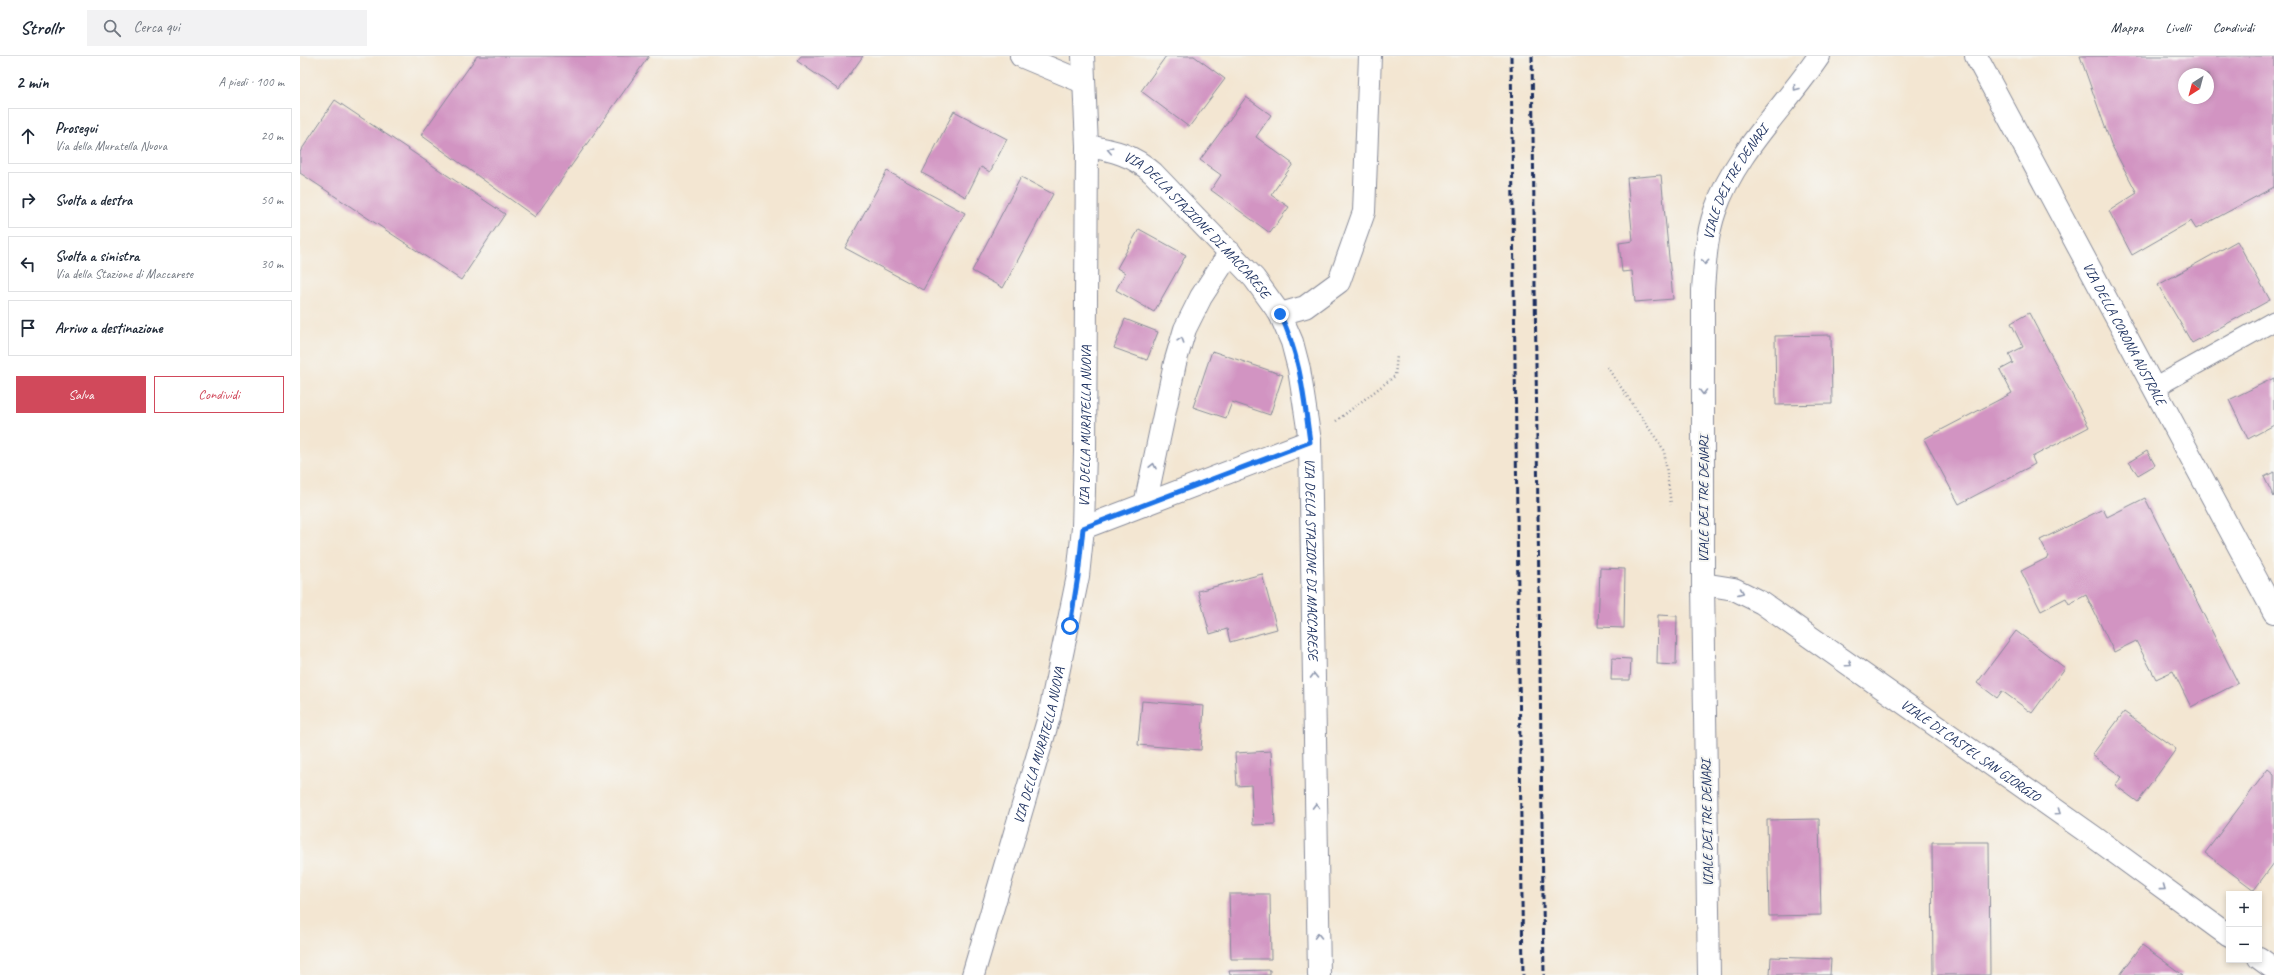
<!DOCTYPE html>
<html lang="it">
<meta charset="utf-8">
<style>
body{margin:0;font-family:Caveat,sans-serif;background:#f2f2f3;color:#1f2937}
.controls{position:absolute;right:12px;bottom:12px;display:grid;overflow:hidden;border-radius:0px;box-shadow:0 2px 6px #0003}
.controls button{width:36px;height:36px;display:grid;place-items:center;padding:0;border:0;border-bottom:1px solid #e0e1e3;background:#fff;color:#1f2937;font:20px sans-serif}
.compass{position:absolute;left:1878px;top:12px;width:36px;height:36px;border-radius:50%;background:#fff;box-shadow:0 2px 6px #0003;rotate:216deg}
.stop{position:absolute;width:12px;height:12px;margin:-9px;border:3px solid #1a73e8;border-radius:50%;background:#fff}
.stop.end{background:#1a73e8;border-color:#fff;box-shadow:0 1px 4px #0008}
.list{margin:0;padding:0;list-style:none}
h2{display:flex;justify-content:space-between;align-items:center;height:52px;margin:0;padding:0 16px;font-size:17px}
h2 small{font-size:13px;font-weight:400;color:#747a83}
.list li{display:grid;grid-template-columns:26px 1fr auto;gap:12px;align-items:center;box-sizing:border-box;height:56px;margin:0 8px 8px;padding:0 8px;border:1px solid #e0e1e3;border-radius:0px}
.list b{display:block;font-size:15px;white-space:nowrap}
.list p{margin:0;font-size:13px;white-space:nowrap;color:#747a83}
.list em{font-size:13px;font-style:normal;color:#747a83}
.actions{display:flex;gap:8px;padding:12px 16px}
.actions a{flex:1;padding:9px 0;border:1px solid #d1495b;border-radius:0px;text-align:center;font-size:14px;color:#d1495b}
.actions .main{background:#d1495b;color:#fff}
.icon{flex:none;width:22px;height:22px;fill:none;stroke:currentColor;stroke-width:2;stroke-linecap:round;stroke-linejoin:round}
.map{position:relative;flex:none;width:1974px;height:919px;overflow:hidden}
header{display:flex;align-items:center;gap:24px;box-sizing:border-box;height:56px;padding:0 20px;background:#fff;border-bottom:1px solid #e0e1e3}
header strong{font-size:19px}
nav{display:flex;gap:22px;margin-inline-start:auto;font-size:14px}
.search{width:280px;height:36px;background:#f2f2f3;display:flex;align-items:center;gap:10px;box-sizing:border-box;padding:0 14px;border-radius:0px;color:#747a83;font-size:15px}
main{display:flex}
aside{flex:1;background:#fff}
.map>svg:first-child{display:block}
</style>
<header>
<strong>Strollr</strong>
<div class="search"><svg class="icon" aria-label="search" viewBox="0 0 24 24"><circle cx="10" cy="10" r="6"/><path d="M15 15l6 6"/></svg>Cerca qui</div>
<nav><a>Mappa</a><a>Livelli</a><a>Condividi</a></nav>
</header>
<main>
<aside>
<h2>2 min<small>A piedi · 100 m</small></h2>
<ul class="list">
<li><svg class="icon" aria-label="ahead" viewBox="0 0 24 24"><path d="M12 20V5M6 11l6-6 6 6"/></svg><div><b>Prosegui</b><p>Via della Muratella Nuova</p></div><em>20 m</em></li>
<li><svg class="icon" aria-label="right" viewBox="0 0 24 24"><path d="M7 20v-9h11M14 6l5 5-5 5"/></svg><div><b>Svolta a destra</b></div><em>50 m</em></li>
<li><svg class="icon" aria-label="left" viewBox="0 0 24 24"><path d="M17 20v-9H6M10 6l-5 5 5 5"/></svg><div><b>Svolta a sinistra</b><p>Via della Stazione di Maccarese</p></div><em>30 m</em></li>
<li><svg class="icon" aria-label="arrive" viewBox="0 0 24 24"><path d="M6 21V4h12l-3 4 3 4H6"/></svg><div><b>Arrivo a destinazione</b></div></li>
</ul>
<div class="actions"><a class="main">Salva</a><a>Condividi</a></div>
</aside>
<div class="map">
<svg width="1974" height="919" viewBox="0 0 1974 919">
<rect width="100%" height="100%" fill="#f6f6f2"/>
<filter id="ink" filterUnits="userSpaceOnUse"><feTurbulence type="fractalNoise" baseFrequency=".025" numOctaves="2"/><feDisplacementMap in="SourceGraphic" scale="8" xChannelSelector="R" yChannelSelector="G"/><feConvolveMatrix kernelMatrix="1 2 1 2 8 2 1 2 1" color-interpolation-filters="sRGB"/></filter>
<filter id="wash" filterUnits="userSpaceOnUse"><feTurbulence type="fractalNoise" baseFrequency=".012" numOctaves="4" result="noise"/><feDisplacementMap in="SourceGraphic" scale="16" xChannelSelector="R" yChannelSelector="G"/><feGaussianBlur stdDeviation="0.9" result="paint"/><feColorMatrix in="noise" values="0 0 0 0 0 0 0 0 0 0 0 0 0 0 0 0 0 1.4 0 .05"/><feComposite in="paint" operator="in"/></filter>
<g filter="url(#wash)">
<rect width="100%" height="100%" fill="#f3e6d2"/>
<g id="blocks">
<path fill="#d294c2" fill-rule="evenodd" d="M 177,0 L 349,0 L 235,161 L 121,79 Z
M 501,0 L 563,0 L 539,34 L 497,5 Z
M 866,0 L 894,0 L 925,23 L 889,71 L 841,35 Z
M 1780,0 L 1974,0 L 1974,131 L 1896,173 L 1891,165 L 1832,199 L 1809,155 L 1837,137 L 1811,88 ZM 1884,18 L 1908,18 L 1908,42 L 1884,42 Z
M 946,41 L 971,59 L 956,81 L 993,108 L 971,139 L 989,151 L 970,177 L 911,134 L 921,119 L 900,104 Z
M 35,44 L 205,158 L 161,224 L 0,117 L 0,96 Z
M 654,55 L 707,83 L 690,116 L 681,111 L 666,141 L 622,117 Z
M 587,115 L 665,157 L 623,234 L 545,192 Z
M 1361,119 L 1373,243 L 1335,246 L 1332,215 L 1322,216 L 1319,187 L 1333,185 L 1327,122 Z
M 721,121 L 753,138 L 703,232 L 672,215 Z
M 839,173 L 886,199 L 854,256 L 816,234 L 825,217 L 817,212 Z
M 1937,185 L 1970,244 L 1892,287 L 1858,229 Z
M 1729,257 L 1789,371 L 1732,401 L 1735,408 L 1659,448 L 1624,383 L 1712,337 L 1700,314 L 1713,307 L 1709,298 L 1723,291 L 1711,267 Z
M 825,263 L 858,276 L 847,304 L 814,292 Z
M 1531,279 L 1532,348 L 1476,349 L 1475,280 Z
M 912,295 L 983,319 L 970,359 L 932,346 L 926,362 L 893,351 Z
M 1974,322 L 1974,369 L 1948,383 L 1929,344 Z
M 1847,395 L 1855,409 L 1838,419 L 1829,406 Z
M 1974,416 L 1974,441 L 1964,421 Z
M 1845,442 L 1938,627 L 1891,651 L 1873,615 L 1856,623 L 1836,585 L 1814,596 L 1786,539 L 1769,548 L 1766,542 L 1741,555 L 1721,515 L 1749,501 L 1740,484 L 1803,453 L 1807,461 Z
M 1300,512 L 1325,513 L 1324,572 L 1298,571 Z
M 962,518 L 977,573 L 930,586 L 927,573 L 910,578 L 898,535 Z
M 1358,559 L 1377,560 L 1376,609 L 1357,608 Z
M 1716,575 L 1765,612 L 1732,657 L 1702,635 L 1697,642 L 1677,627 Z
M 1312,602 L 1331,603 L 1330,624 L 1311,624 Z
M 842,645 L 904,650 L 901,694 L 838,689 Z
M 1824,656 L 1876,693 L 1838,746 L 1815,729 L 1822,721 L 1792,699 Z
M 971,695 L 975,768 L 953,769 L 951,729 L 937,730 L 935,697 Z
M 1968,713 L 1974,718 L 1974,807 L 1954,834 L 1905,797 Z
M 1519,763 L 1521,859 L 1469,860 L 1467,764 Z
M 1632,786 L 1689,786 L 1690,919 L 1633,919 Z
M 929,838 L 970,838 L 971,903 L 931,903 Z
M 1842,889 L 1883,919 L 1820,919 Z
M 1471,901 L 1531,903 L 1530,919 L 1470,919 Z
M 970,914 L 970,919 L 930,919 L 929,915 Z"/>
</g>
</g>
<g filter="url(#ink)">
<use href="#blocks" fill-opacity="0" stroke="#878a98" stroke-width="1"/>
<g fill="none" stroke-linecap="round" stroke-linejoin="round">
<g stroke="#878a98" stroke-width="21">
<path id="service" d="M 1854,332 L 1974,265"/>
</g>
<g stroke="#878a98" stroke-width="24">
<g id="minor">
<path d="M 721,0 L 783,26"/>
<path id="s1" d="M 787,90 C 813,94 833,99 853,117 L 954,222 L 980,258 L 992,286 L 999,313 L 1010,385 L 1019,919"/>
<path d="M 980,258 L 1005,251 L 1039,226 L 1064,156 L 1070,0"/>
<path d="M 845,449 L 875,307 L 885,273 L 901,241 L 930,196"/>
<path d="M 783,472 L 1010,385"/>
</g>
</g>
<g stroke="#878a98" stroke-width="24">
<g id="tertiary">
<path id="s2" d="M 1676,0 L 1974,556"/>
<path id="s3" d="M 1403,528 L 1434,533 L 1462,547 L 1794,781 L 1929,880"/>
<path d="M 1959,902 L 1974,913"/>
<path id="s4" d="M 673,919 L 749,661 L 778,520 L 783,472 L 785,396 L 787,90 L 783,0"/>
<path id="s5" d="M 1409,919 L 1403,528 L 1403,234 C 1405,207 1406,181 1415,155 C 1435,96 1485,51 1519,0"/>
</g>
</g>
<path stroke="#878a98" stroke-width="2.5" stroke-dasharray="1 3" stroke-linecap="butt" d="M 1307,311 L 1364,394 L 1371,449
M 1036,365 L 1095,320 L 1097,299"/>
<use href="#service" stroke="#fff" stroke-width="19"/>
<use href="#minor" stroke="#fff" stroke-width="22"/>
<use href="#tertiary" stroke="#fff" stroke-width="22"/>
<path stroke="#1b2f5e" stroke-width="3" stroke-dasharray="6 3" stroke-linecap="butt" d="M 1211,0 L 1223,919
M 1232,0 L 1244,919"/>
</g>
<defs><path id="oneway-chevron" d="M-2-3.5L2.5 0L-2 3.5" fill="none" stroke-width="1.6" stroke-linecap="round" stroke-linejoin="round"/></defs>
<g stroke="#8d97ae">
<use href="#oneway-chevron" transform="translate(1496 32) rotate(127)"/>
<use href="#oneway-chevron" transform="translate(810 94) rotate(-168)"/>
<use href="#oneway-chevron" transform="translate(1405 206) rotate(95)"/>
<use href="#oneway-chevron" transform="translate(881 284) rotate(-72)"/>
<use href="#oneway-chevron" transform="translate(1403 336) rotate(90)"/>
<use href="#oneway-chevron" transform="translate(853 410) rotate(-78)"/>
<use href="#oneway-chevron" transform="translate(1441 536) rotate(22)"/>
<use href="#oneway-chevron" transform="translate(1549 608) rotate(35)"/>
<use href="#oneway-chevron" transform="translate(1014 620) rotate(-91)"/>
<use href="#oneway-chevron" transform="translate(1016 750) rotate(-91)"/>
<use href="#oneway-chevron" transform="translate(1758 756) rotate(35)"/>
<use href="#oneway-chevron" transform="translate(1863 832) rotate(36)"/>
<use href="#oneway-chevron" transform="translate(1018 880) rotate(-91)"/>
</g>
</g>
<g fill="none" stroke-linecap="round" stroke-linejoin="round" filter="url(#ink)">
<path stroke="#1a73e8" stroke-width="5" d="M 770,570 L 778,520 L 783,472 L 1010,386 C 1004,342 1000,298 980,258"/>
</g>
<g text-anchor="middle" dominant-baseline="central" stroke-width="4" stroke-linejoin="round" paint-order="stroke">
<g font-size="14" fill="#1b2f5e" stroke="#f6f6f2">
<text stroke="none"><textPath href="#s5" startOffset="800">VIALE DEI TRE DENARI</textPath></text>
<text stroke="none"><textPath href="#s1" startOffset="140">VIA DELLA STAZIONE DI MACCARESE</textPath></text>
<text stroke="none"><textPath href="#s2" startOffset="315">VIA DELLA CORONA AUSTRALE</textPath></text>
<text stroke="none"><textPath href="#s4" startOffset="563">VIA DELLA MURATELLA NUOVA</textPath></text>
<text transform="translate(1403 443) rotate(-90)">VIALE DEI TRE DENARI</text>
<text stroke="none"><textPath href="#s1" startOffset="512">VIA DELLA STAZIONE DI MACCARESE</textPath></text>
<text stroke="none"><textPath href="#s4" startOffset="239">VIA DELLA MURATELLA NUOVA</textPath></text>
<text stroke="none"><textPath href="#s3" startOffset="318">VIALE DI CASTEL SAN GIORGIO</textPath></text>
<text transform="translate(1407 767) rotate(-91)">VIALE DEI TRE DENARI</text>
</g>
</g>
</svg>
<div class="controls">
<button>+</button>
<button>−</button>
</div>
<svg class="compass" viewBox="-18 -18 36 36"><path d="M0-13l5 13h-10z" fill="#e53935"/><path d="M0 13l5-13h-10z" fill="#747a83"/></svg>
<div class="stop" style="left:770px;top:570px"></div>
<div class="stop end" style="left:980px;top:258px"></div>
</div>
</main>
